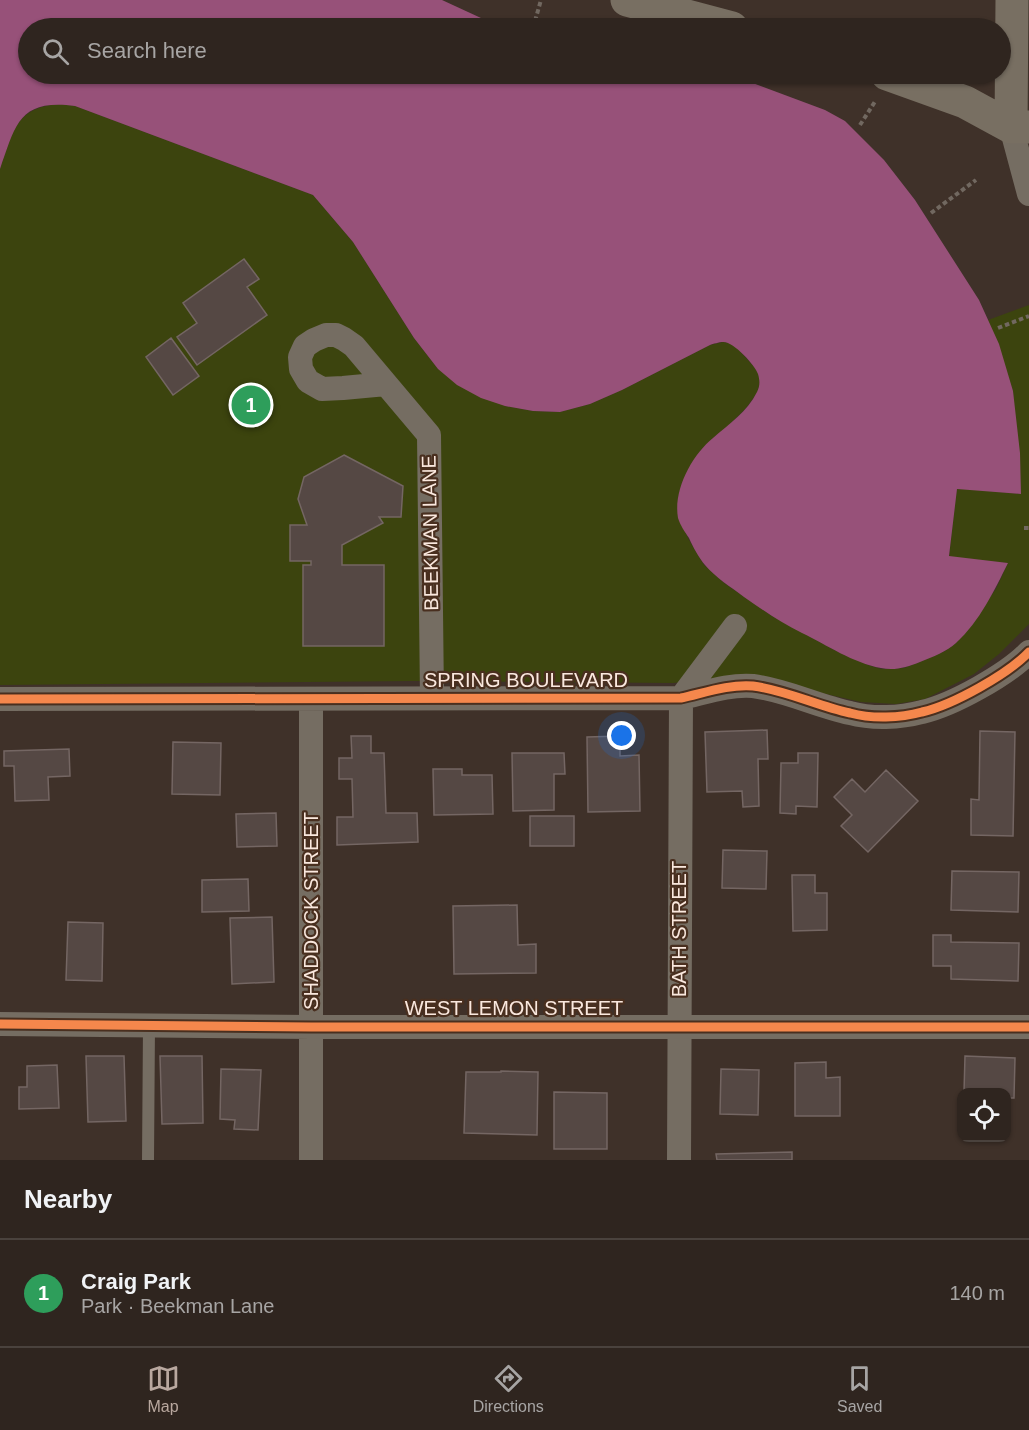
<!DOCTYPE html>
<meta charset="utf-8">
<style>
body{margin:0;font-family:Helvetica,sans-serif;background:#3b312c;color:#f1f3f6}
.controls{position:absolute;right:18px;bottom:18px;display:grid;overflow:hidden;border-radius:12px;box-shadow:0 2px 4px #0004}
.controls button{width:54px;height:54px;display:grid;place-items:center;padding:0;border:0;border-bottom:2px solid #4a423d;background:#2f251f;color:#f1f3f6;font:30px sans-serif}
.you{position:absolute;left:622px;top:736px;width:21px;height:21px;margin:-15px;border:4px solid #fff;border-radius:50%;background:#1a73e8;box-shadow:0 0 0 9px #1a73e833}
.badge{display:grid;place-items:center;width:39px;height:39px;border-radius:50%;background:#b9a89f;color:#fff;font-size:20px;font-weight:700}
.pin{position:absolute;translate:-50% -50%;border:3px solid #fff;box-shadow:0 2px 6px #0006}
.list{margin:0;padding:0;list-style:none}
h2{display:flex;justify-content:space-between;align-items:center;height:78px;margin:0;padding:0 24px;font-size:26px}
h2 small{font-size:20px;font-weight:400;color:#a7a5a4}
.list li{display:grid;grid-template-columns:39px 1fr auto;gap:18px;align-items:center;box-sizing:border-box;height:108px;padding:0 24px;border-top:2px solid #4a423d}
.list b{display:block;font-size:22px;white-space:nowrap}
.list p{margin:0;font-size:20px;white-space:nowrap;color:#a7a5a4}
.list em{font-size:20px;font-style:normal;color:#a7a5a4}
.icon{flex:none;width:33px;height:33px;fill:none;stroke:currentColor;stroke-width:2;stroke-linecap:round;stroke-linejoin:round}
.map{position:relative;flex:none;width:1029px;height:1160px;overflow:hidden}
.search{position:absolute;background:#2f251f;box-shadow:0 2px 4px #0004;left:18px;right:18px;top:18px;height:66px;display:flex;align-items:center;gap:15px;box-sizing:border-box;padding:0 21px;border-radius:33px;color:#a7a5a4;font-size:22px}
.sheet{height:186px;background:#2f251f}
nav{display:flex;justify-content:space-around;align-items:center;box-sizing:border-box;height:84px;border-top:2px solid #4a423d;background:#2f251f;font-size:16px;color:#a7a5a4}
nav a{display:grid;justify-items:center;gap:3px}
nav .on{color:#b9a89f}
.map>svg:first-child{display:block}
</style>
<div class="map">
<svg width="1029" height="1160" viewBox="0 0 1029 1160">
<rect width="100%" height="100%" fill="#3f3129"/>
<path fill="#3c440e" d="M 59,104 L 75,106 L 313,195 L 353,242 L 414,338 L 438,369 L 505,406 L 533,411 L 560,412 L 590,404 L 622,390 L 710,345 L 723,342 L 729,343 L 736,347 L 758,371 L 760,383 L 757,393 L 746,408 L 728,426 L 712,439 L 700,451 L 688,470 L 682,483 L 678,499 L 679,519 L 689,540 L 704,565 L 724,583 L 772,616 L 838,652 L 868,665 L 881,669 L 893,669 L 904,668 L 925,660 L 945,651 L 956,643 L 996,589 L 1008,563 L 949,557 L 957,488 L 1021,494 L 1013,391 L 988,320 L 1029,305 L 1029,624 L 999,654 L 974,674 L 925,699 L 896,704 L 861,702 L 787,685 L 736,676 L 673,683 L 413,681 L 0,685 L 0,169 C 13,133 14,108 59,104 Z"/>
<path fill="#975179" d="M 0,0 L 442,0 L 481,18 L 507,28 L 28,28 L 28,74 L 704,74 L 750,82 L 825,110 L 845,121 L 884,160 L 915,200 L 979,300 L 999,344 L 1013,391 L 1020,453 L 1021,494 L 957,489 L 949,556 L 1008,563 C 994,591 980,621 956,643 C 947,651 933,657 920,662 C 907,667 895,671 881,668 C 853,663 827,645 802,633 C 781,623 763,610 744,597 C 731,587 716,578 705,565 C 699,558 693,547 689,538 C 685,532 680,525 678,518 C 673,490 692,455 713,438 C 729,424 747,412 757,392 C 760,386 760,381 758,374 C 755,365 733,341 723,342 C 719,342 713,344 710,345 L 622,390 L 590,404 L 560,412 L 533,411 L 505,406 L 481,398 L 457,385 L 438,369 L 414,338 L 353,242 L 313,195 L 75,106 C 19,99 16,124 0,169 Z"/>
<path fill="#554844" stroke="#746663" stroke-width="1.5" d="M 244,259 L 259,279 L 247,287 L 267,315 L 197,365 L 177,337 L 197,323 L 183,303 Z
M 171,338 L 199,376 L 173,395 L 146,357 Z
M 344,455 L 403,486 L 401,517 L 379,517 L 383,523 L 342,545 L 342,565 L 384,565 L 384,646 L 303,646 L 303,565 L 311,565 L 311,561 L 290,561 L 290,525 L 307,525 L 298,499 L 304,477 Z
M 767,730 L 768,759 L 758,759 L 759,806 L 743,807 L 742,791 L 707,792 L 705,732 Z
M 980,731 L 1015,732 L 1013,836 L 971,835 L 971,799 L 979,800 Z
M 351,736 L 371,736 L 371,753 L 384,753 L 386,813 L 417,813 L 418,842 L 337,845 L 337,817 L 353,817 L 352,779 L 339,779 L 339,758 L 352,758 Z
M 620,736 L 620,756 L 639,755 L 640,811 L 588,812 L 587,737 Z
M 173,742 L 221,743 L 220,795 L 172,794 Z
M 69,749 L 70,776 L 48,777 L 49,800 L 15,801 L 14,766 L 4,766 L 4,751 Z
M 512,753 L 564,753 L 565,774 L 554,774 L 554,810 L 513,811 Z
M 798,753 L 818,753 L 817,807 L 796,806 L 796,814 L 780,813 L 781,763 L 798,763 Z
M 433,769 L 462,769 L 462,775 L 492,775 L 493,814 L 434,815 Z
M 886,770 L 918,801 L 868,852 L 841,826 L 852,815 L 834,797 L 852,779 L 865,792 Z
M 276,813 L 277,846 L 237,847 L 236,814 Z
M 530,816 L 574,816 L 574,846 L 530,846 Z
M 723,850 L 767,851 L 766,889 L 722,888 Z
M 952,871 L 1019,872 L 1018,912 L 951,910 Z
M 792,875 L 815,875 L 815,893 L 827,893 L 827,930 L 793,931 Z
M 248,879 L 249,911 L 202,912 L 202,880 Z
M 517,905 L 518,945 L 536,944 L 536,973 L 454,974 L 453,906 Z
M 272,917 L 274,982 L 232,984 L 230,918 Z
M 68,922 L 103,923 L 102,981 L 66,980 Z
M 933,935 L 951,935 L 951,942 L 1019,943 L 1018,981 L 951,979 L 951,966 L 933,966 Z
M 86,1056 L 124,1056 L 126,1121 L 88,1122 Z
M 160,1056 L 202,1056 L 203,1123 L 162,1124 Z
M 965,1056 L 1015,1058 L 1014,1098 L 1006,1098 L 1006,1092 L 964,1092 Z
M 826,1062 L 826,1078 L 840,1077 L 840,1116 L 795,1116 L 795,1063 Z
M 57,1065 L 59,1108 L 19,1109 L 19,1087 L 27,1087 L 27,1066 Z
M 221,1069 L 261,1070 L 258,1130 L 234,1129 L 235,1120 L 220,1119 Z
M 721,1069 L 759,1070 L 758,1115 L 720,1114 Z
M 501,1071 L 538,1072 L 537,1135 L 464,1133 L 466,1072 L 501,1072 Z
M 554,1092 L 607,1093 L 607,1149 L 554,1149 Z
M 792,1152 L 792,1160 L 717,1160 L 716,1154 Z"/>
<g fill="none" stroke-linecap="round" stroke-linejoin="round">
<path stroke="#716860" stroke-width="4" stroke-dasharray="4.5 3" stroke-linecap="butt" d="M 533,28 L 541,0
M 860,125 L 876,100
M 931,213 L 976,180
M 998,328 L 1029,316
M 1024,528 L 1029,528"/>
<path stroke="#756d62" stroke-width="12" d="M 148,1160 L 149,1025"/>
<path stroke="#756d62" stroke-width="24" d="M 1011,127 L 1029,194
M 386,384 L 343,388 L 322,389 L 308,381 L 301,369 L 300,357 L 305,346 L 314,340 L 326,335 L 336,335 L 344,339 L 354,346 L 386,384 L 429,435 L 432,698
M 0,699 L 681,698 C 704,693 729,684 753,686 C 786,690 817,706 850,713 C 872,719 900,718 922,712 C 953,705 1008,674 1029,652
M 311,699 L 311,1160
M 0,1024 L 311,1027 L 1029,1027
M 679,1160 L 681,698 L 735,626"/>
<path stroke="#786f62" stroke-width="33" d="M 627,0 L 732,28
M 887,74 L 965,102 L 1011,127 L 1029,127
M 1011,127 L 1012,0"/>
<g stroke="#492f1f" stroke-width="13">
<path id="cycleway" d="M 0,699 L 681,698 C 704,693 729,684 753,686 C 786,690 817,706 850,713 C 872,719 900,718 922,712 C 953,705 1008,674 1029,652
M 0,1024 L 311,1027 L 1029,1027"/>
</g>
<use href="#cycleway" stroke="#f5874c" stroke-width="9"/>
</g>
<g text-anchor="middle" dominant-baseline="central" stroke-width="4.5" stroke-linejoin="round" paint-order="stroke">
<g font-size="20" fill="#fae8de" stroke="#492f1f">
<text transform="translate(430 533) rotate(-91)">BEEKMAN LANE</text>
<text x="526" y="680">SPRING BOULEVARD</text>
<text transform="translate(311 911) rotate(-90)">SHADDOCK STREET</text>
<text transform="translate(679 929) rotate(-90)">BATH STREET</text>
<text x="514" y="1008">WEST LEMON STREET</text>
</g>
</g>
</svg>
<div class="controls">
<button><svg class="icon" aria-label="locate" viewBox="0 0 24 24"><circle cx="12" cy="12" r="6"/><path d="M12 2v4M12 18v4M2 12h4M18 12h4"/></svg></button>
</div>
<div class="you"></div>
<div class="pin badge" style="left:251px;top:405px;background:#2e9e5b">1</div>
<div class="search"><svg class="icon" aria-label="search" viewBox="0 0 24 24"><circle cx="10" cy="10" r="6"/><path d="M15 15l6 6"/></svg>Search here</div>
</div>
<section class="sheet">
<h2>Nearby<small></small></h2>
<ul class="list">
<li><span class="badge" style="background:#2e9e5b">1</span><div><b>Craig Park</b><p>Park · Beekman Lane</p></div><em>140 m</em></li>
</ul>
</section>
<nav>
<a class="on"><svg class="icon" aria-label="map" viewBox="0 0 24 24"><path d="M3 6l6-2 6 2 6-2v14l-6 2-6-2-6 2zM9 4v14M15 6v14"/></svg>Map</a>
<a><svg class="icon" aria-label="directions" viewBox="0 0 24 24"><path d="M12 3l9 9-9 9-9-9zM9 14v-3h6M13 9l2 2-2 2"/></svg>Directions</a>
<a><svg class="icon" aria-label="saved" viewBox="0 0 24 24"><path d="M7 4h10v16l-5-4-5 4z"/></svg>Saved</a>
</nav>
